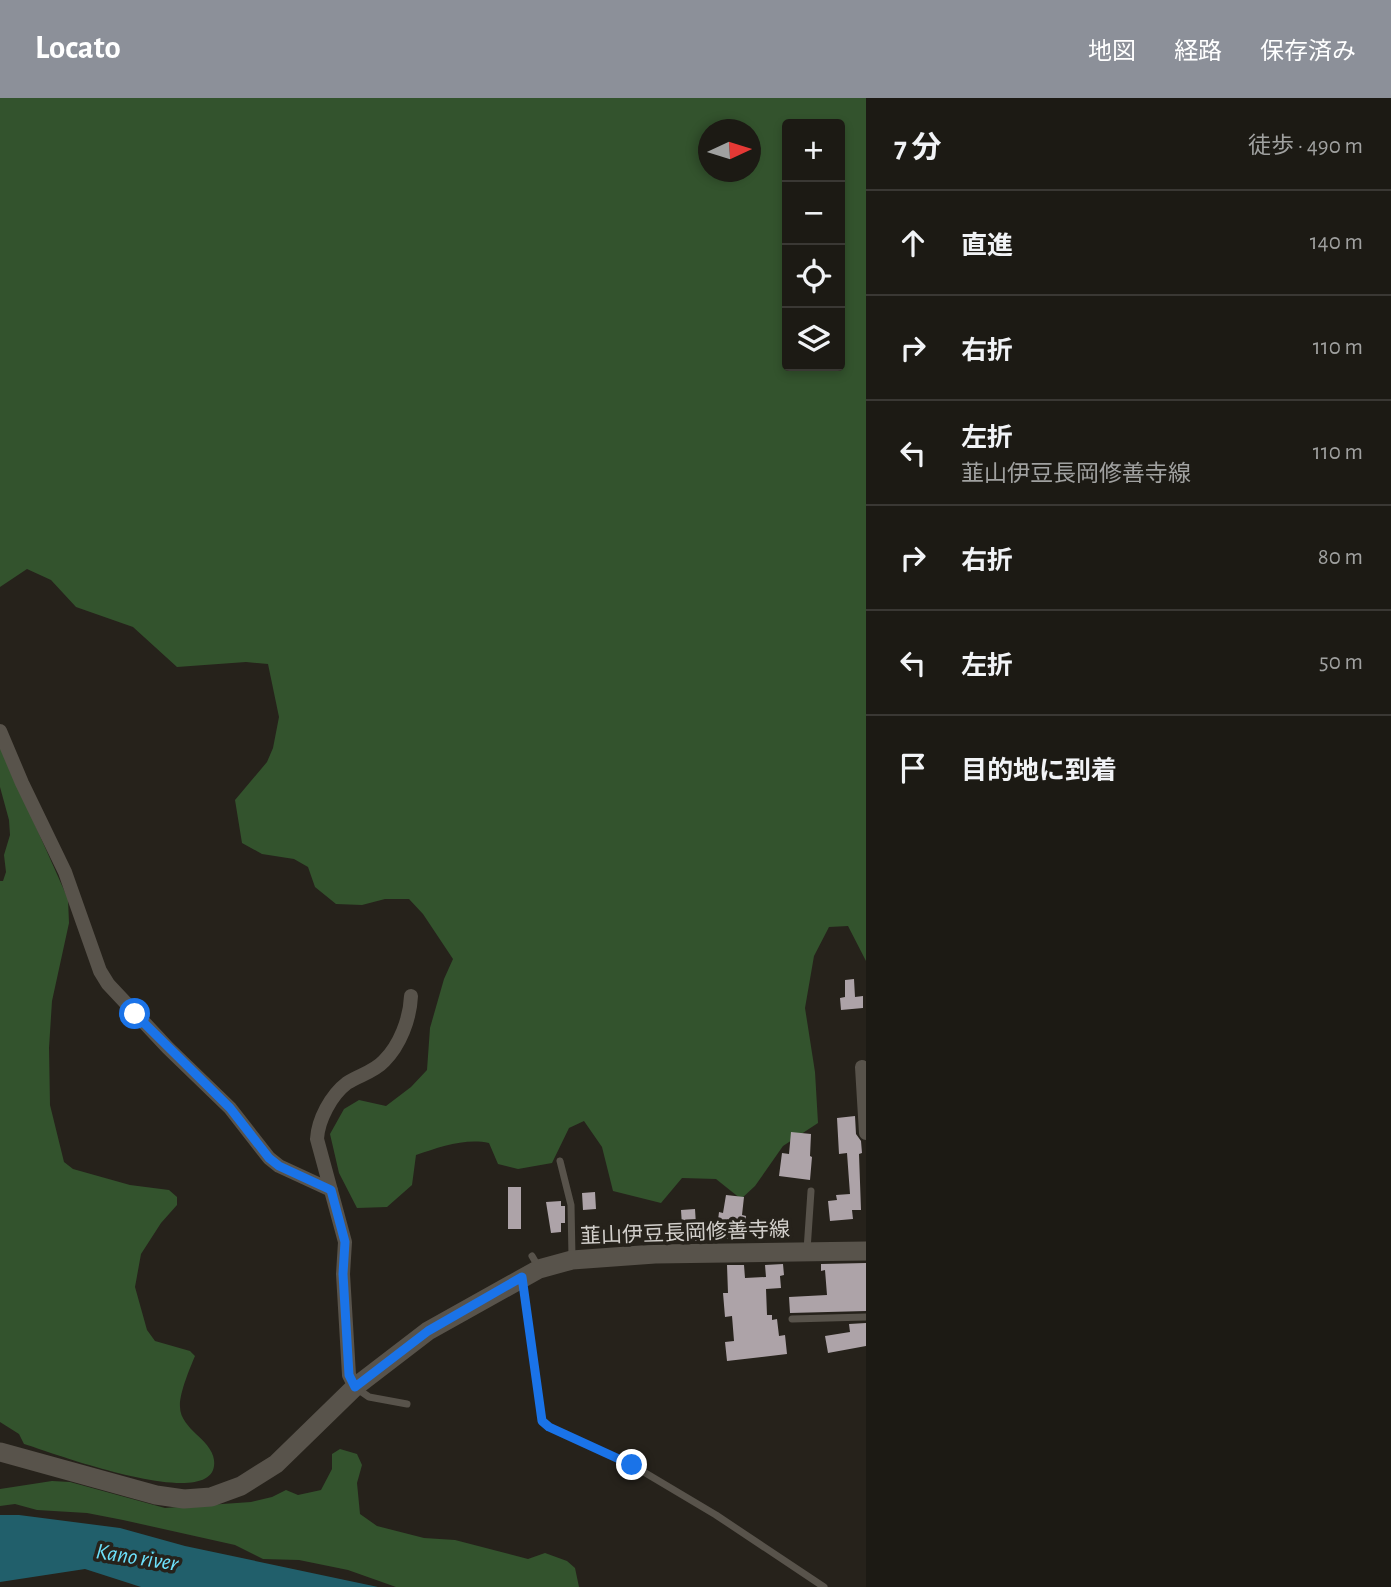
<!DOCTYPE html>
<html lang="ja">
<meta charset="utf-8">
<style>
body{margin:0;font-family:"Alegreya Sans","Noto Sans JP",sans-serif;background:#292722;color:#f1f3f6}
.controls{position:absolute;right:21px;top:21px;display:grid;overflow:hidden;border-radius:7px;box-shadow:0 4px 10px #0003}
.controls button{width:63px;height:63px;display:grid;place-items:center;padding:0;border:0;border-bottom:2px solid #3a3834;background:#1c1a14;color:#f1f3f6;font:35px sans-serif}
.compass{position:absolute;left:698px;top:21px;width:63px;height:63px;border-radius:50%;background:#1c1a14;box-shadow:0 4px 10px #0003;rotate:86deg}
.stop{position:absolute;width:21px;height:21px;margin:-16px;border:5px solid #1a73e8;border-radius:50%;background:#fff}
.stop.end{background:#1a73e8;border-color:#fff;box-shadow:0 2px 7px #0008}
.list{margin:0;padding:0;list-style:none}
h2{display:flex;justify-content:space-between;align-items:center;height:91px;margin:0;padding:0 28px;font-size:30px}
h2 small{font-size:23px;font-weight:400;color:#a0a1a0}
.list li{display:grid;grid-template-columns:46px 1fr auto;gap:21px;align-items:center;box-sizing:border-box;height:105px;padding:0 28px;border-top:2px solid #3a3834}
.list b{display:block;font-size:26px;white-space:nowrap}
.list p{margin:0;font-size:23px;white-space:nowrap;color:#a0a1a0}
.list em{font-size:23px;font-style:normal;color:#a0a1a0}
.icon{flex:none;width:38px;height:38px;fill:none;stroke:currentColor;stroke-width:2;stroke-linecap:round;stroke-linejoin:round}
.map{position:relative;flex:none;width:866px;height:1489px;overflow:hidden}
header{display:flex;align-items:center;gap:42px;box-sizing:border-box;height:98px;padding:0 35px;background:#8c9099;color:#fff}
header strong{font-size:33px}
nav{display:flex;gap:38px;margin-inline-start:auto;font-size:24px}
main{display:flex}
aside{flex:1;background:#1c1a14}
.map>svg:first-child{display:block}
</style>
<header>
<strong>Locato</strong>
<nav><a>地図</a><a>経路</a><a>保存済み</a></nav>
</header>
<main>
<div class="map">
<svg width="866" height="1489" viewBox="0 0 866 1489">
<rect width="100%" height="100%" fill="#26221b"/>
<path fill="#33532d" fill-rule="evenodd" d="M 0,0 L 866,0 L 866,863 L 848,828 L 829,829 L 814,858 L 805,910 L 815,974 L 818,1025 L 783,1048 L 755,1088 L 741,1101 L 716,1081 L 682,1080 L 661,1105 L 613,1093 L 602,1049 L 584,1023 L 569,1030 L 552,1065 L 518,1071 L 498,1066 L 489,1045 C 465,1040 440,1049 416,1057 L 412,1087 L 387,1109 L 357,1110 L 339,1075 L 330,1036 L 344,1011 L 359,1002 L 386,1008 L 411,989 L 427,972 L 430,930 L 444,881 L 453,861 L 423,816 L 409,801 L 385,801 L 362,807 L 336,806 L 315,789 L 308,769 L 294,761 L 262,756 L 242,745 L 235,702 L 267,664 L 273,650 L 279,619 L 268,566 L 246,564 L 177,569 L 133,529 L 76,509 L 51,482 L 27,471 L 0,489 ZM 787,26 L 840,26 L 840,268 L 787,268 ZM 708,32 L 750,32 L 750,74 L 708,74 Z
M 0,648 L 68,801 L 69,825 L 52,903 L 49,950 L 50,1007 L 64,1064 L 73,1071 L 130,1087 L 169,1092 L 177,1099 L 177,1107 L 161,1125 L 141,1156 L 135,1189 L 147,1232 L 155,1243 L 190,1253 L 195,1258 C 190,1270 179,1296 180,1309 C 180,1320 189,1329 196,1336 C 203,1342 213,1352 214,1362 C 221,1419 48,1353 24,1346 L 19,1336 L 0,1324 L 0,783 L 3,783 L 6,774 L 4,757 L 10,737 L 9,722 L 0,689 Z
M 340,1351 L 357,1356 L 362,1367 L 357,1385 L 360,1416 L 377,1428 L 424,1440 L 455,1442 L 528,1461 L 545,1455 L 567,1463 L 575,1470 L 579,1489 L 396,1489 L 348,1472 L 299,1462 L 263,1461 L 235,1447 L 123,1422 L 87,1415 L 37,1412 L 15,1406 L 0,1408 L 0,1391 L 52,1383 L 70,1384 L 165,1410 L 251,1404 L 272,1399 L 286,1392 L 298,1397 L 321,1392 L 332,1371 L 332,1356 Z"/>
<path fill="#215f6b" d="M 0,1417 L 19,1417 L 120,1430 L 185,1448 L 378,1489 L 141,1489 L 85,1471 L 0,1484 Z"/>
<path fill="#ada3a8" d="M 854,881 L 855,899 L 863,898 L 863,910 L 841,912 L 840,900 L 845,899 L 845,882 Z
M 855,1018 L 856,1036 L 861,1043 L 862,1055 L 859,1056 L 861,1112 L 852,1112 L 853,1121 L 830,1123 L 828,1103 L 837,1102 L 836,1097 L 850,1096 L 847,1055 L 839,1056 L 837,1020 Z
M 791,1034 L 811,1036 L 810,1058 L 812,1059 L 810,1082 L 779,1078 L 782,1055 L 789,1056 Z
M 508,1089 L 521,1089 L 521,1131 L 508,1131 Z
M 595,1094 L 596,1111 L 583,1112 L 582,1095 Z
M 726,1097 L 744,1099 L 742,1117 L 746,1118 L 743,1143 L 716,1139 L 719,1114 L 723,1115 Z
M 561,1103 L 561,1108 L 565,1108 L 565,1125 L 561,1125 L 561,1134 L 551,1135 L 546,1104 Z
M 695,1111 L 697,1143 L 683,1143 L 681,1112 Z
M 866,1165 L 866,1213 L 790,1215 L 789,1199 L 827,1197 L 825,1172 L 821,1173 L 821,1166 Z
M 783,1166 L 784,1177 L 780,1178 L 781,1190 L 766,1191 L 767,1217 L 772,1217 L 772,1222 L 777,1221 L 779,1238 L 785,1237 L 787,1256 L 727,1263 L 725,1244 L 734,1243 L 732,1218 L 725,1219 L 723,1195 L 728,1195 L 727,1167 L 744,1167 L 745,1180 L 766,1179 L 765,1167 Z
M 866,1225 L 866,1248 L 828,1255 L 825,1238 L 850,1234 L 849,1226 Z"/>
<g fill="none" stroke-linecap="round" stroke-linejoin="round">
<path stroke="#58534b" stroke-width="7" d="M 560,1063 L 571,1107 L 572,1159
M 807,1152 L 811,1093
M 532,1158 L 539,1170
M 522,1181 L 542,1323 L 549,1329 L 632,1367 L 716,1417 L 824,1489
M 792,1221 L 866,1219
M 356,1290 L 369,1299 L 407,1306"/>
<path stroke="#58534b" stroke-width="14" d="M 0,633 L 22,685 L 65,774 L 100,873 L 108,886 L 168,950 L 230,1010 L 269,1060 L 279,1068 L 331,1092
M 862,969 L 866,1035
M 355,1289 L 349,1277 L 343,1176 L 345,1144 L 317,1041 C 318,1022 331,997 347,985 C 359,977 374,974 384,963 C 400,947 410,921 411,898"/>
<path stroke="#58534b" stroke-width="19" d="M 0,1354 L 156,1397 L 184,1401 L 211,1399 L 241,1388 L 276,1366 L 355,1289 L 428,1233 L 539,1171 L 572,1162 L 655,1156 L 866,1153"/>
</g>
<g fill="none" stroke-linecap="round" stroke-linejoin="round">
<path stroke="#1a73e8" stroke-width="9" d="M 135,916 L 230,1010 L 269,1060 L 279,1068 L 331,1092 L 345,1144 L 343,1176 L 349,1277 L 355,1289 L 428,1233 L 522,1179 L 542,1323 L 549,1329 L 632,1367"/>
</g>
<g text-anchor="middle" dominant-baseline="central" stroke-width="7" stroke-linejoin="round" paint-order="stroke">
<g font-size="21" fill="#d3d0cc" stroke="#26221b">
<text transform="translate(685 1135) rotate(-2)">韮山伊豆長岡修善寺線</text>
</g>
<g font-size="23" font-style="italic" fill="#6de1fb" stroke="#26221b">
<text transform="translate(137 1460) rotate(9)">Kano river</text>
</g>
</g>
</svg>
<div class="controls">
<button>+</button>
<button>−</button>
<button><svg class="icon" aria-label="locate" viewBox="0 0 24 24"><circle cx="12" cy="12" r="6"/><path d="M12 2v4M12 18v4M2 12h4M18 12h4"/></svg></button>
<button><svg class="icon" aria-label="layers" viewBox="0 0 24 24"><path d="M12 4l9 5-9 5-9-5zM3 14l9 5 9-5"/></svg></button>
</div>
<svg class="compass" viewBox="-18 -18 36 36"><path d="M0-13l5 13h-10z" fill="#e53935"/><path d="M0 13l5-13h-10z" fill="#a0a1a0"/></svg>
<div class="stop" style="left:135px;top:916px"></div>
<div class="stop end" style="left:632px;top:1367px"></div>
</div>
<aside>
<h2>7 分<small>徒歩 · 490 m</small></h2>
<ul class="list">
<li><svg class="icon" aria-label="ahead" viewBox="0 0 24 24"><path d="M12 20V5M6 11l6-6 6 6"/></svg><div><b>直進</b></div><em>140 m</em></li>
<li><svg class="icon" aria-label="right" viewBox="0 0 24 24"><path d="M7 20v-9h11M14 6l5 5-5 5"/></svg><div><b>右折</b></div><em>110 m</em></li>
<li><svg class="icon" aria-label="left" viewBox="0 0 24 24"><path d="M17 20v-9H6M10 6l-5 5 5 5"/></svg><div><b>左折</b><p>韮山伊豆長岡修善寺線</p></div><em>110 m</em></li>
<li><svg class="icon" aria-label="right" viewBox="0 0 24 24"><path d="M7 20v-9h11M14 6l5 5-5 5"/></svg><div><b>右折</b></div><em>80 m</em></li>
<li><svg class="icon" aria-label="left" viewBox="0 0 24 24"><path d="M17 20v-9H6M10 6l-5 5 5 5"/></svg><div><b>左折</b></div><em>50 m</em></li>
<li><svg class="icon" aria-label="arrive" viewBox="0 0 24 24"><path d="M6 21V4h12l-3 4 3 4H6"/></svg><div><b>目的地に到着</b></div></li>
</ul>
</aside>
</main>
